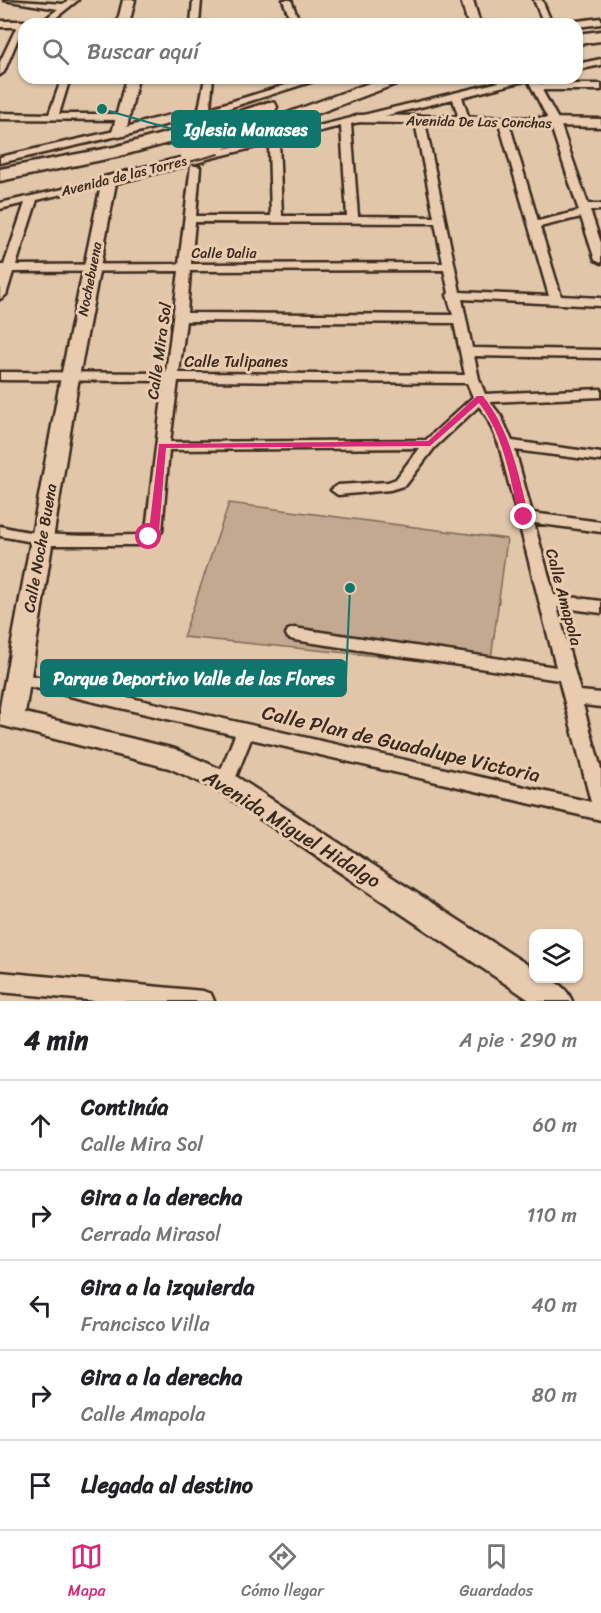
<!DOCTYPE html>
<html lang="es">
<meta charset="utf-8">
<style>
body{margin:0;font-family:Sriracha,sans-serif;background:#f2f2f2;color:#202124}
.controls{position:absolute;right:18px;bottom:18px;display:grid;overflow:hidden;border-radius:12px;box-shadow:0 2px 4px #0004}
.controls button{width:54px;height:54px;display:grid;place-items:center;padding:0;border:0;border-bottom:2px solid #e0e0e0;background:#fff;color:#202124;font:30px sans-serif}
.stop{position:absolute;width:18px;height:18px;margin:-14px;border:4px solid #db2777;border-radius:50%;background:#fff}
.stop.end{background:#db2777;border-color:#fff;box-shadow:0 2px 6px #0008}
.list{margin:0;padding:0;list-style:none}
h2{display:flex;justify-content:space-between;align-items:center;height:78px;margin:0;padding:0 24px;font-size:26px}
h2 small{font-size:20px;font-weight:400;color:#757577}
.list li{display:grid;grid-template-columns:39px 1fr auto;gap:18px;align-items:center;box-sizing:border-box;height:90px;padding:0 24px;border-top:2px solid #e0e0e0}
.list b{display:block;font-size:22px;white-space:nowrap}
.list p{margin:0;font-size:20px;white-space:nowrap;color:#757577}
.list em{font-size:20px;font-style:normal;color:#757577}
.icon{flex:none;width:33px;height:33px;fill:none;stroke:currentColor;stroke-width:2;stroke-linecap:round;stroke-linejoin:round}
.map{position:relative;flex:none;width:601px;height:1001px;overflow:hidden}
.search{position:absolute;background:#fff;box-shadow:0 2px 4px #0004;left:18px;right:18px;top:18px;height:66px;display:flex;align-items:center;gap:15px;box-sizing:border-box;padding:0 21px;border-radius:18px;color:#757577;font-size:22px}
.sheet{height:528px;background:#fff}
nav{display:flex;justify-content:space-around;align-items:center;box-sizing:border-box;height:84px;border-top:2px solid #e0e0e0;background:#fff;font-size:16px;color:#757577}
nav a{display:grid;justify-items:center;gap:3px}
nav .on{color:#db2777}
.map>svg:first-child{display:block}
</style>
<div class="map">
<svg width="601" height="1001" viewBox="0 0 601 1001">
<rect width="100%" height="100%" fill="#e2c6aa"/>
<filter id="ink" filterUnits="userSpaceOnUse"><feTurbulence type="fractalNoise" baseFrequency=".0167" numOctaves="2"/><feDisplacementMap in="SourceGraphic" scale="12" xChannelSelector="R" yChannelSelector="G"/><feConvolveMatrix kernelMatrix="1 2 1 2 8 2 1 2 1" color-interpolation-filters="sRGB"/></filter>
<g filter="url(#ink)">
<path fill="#c3a990" stroke="#7f6a57" stroke-width="1.5" d="M 229,503 L 507,539 L 490,667 L 183,637 Z"/>
<g fill="none" stroke-linecap="round" stroke-linejoin="round">
<g stroke="#3b2a1e" stroke-width="5">
<path id="street" d="M 4,0 L 63,4 L 69,0 L 78,0 L 48,24 L 39,24 L 58,9 Z
M 193,0 L 201,0 L 199,24 L 191,24 Z
M 283,0 L 291,0 L 300,24 L 292,24 Z
M 534,0 L 542,0 L 552,24 L 544,24 Z
M 19,22 L 26,24 L 24,24 L 4,72 L 0,75 L 0,62 Z
M 601,59 L 601,65 L 577,70 L 577,64 Z
M 62,78 L 70,78 L 59,114 L 123,114 L 128,117 L 123,120 L 0,119 L 0,113 L 49,114 Z
M 205,78 L 213,78 L 210,108 L 309,78 L 323,78 L 210,114 L 199,109 Z
M 516,78 L 535,78 L 539,84 L 601,84 L 601,90 L 542,90 L 560,123 L 588,204 L 601,204 L 601,210 L 590,210 L 601,243 L 601,263 L 595,260 L 581,217 L 540,227 L 561,296 L 601,298 L 601,306 L 462,299 L 472,348 L 601,350 L 601,358 L 474,356 L 479,379 L 485,394 L 601,389 L 601,397 L 490,402 L 501,416 L 512,441 L 601,453 L 601,461 L 515,450 L 532,513 L 601,522 L 601,532 L 534,523 L 554,595 L 601,601 L 601,613 L 557,607 L 580,691 L 601,693 L 601,707 L 583,705 L 601,769 L 601,820 L 251,739 L 234,782 L 232,787 L 225,789 L 218,787 L 216,782 L 235,735 L 10,682 L 7,678 L 10,674 L 16,672 L 591,802 L 559,680 L 294,640 L 288,638 L 286,634 L 288,630 L 294,628 L 556,667 L 499,445 L 487,417 L 479,406 L 435,447 L 406,485 L 390,490 L 338,495 L 331,490 L 338,485 L 388,482 L 396,479 L 419,448 L 169,450 L 162,531 L 154,540 L 137,545 L 50,545 L 0,536 L 0,526 C 46,538 90,536 137,535 L 146,530 L 164,381 L 0,380 L 0,372 L 166,373 L 179,271 L 13,272 L 6,295 L 0,299 L 0,265 L 4,265 L 25,203 L 0,209 L 0,203 L 113,178 L 113,182 L 37,200 L 16,265 L 179,264 L 191,165 L 200,167 L 196,216 L 271,216 L 269,144 L 199,161 L 195,160 L 195,156 ZM 528,80 L 550,123 L 579,211 L 538,221 L 509,123 L 501,121 L 499,123 L 549,296 L 460,292 L 425,122 L 420,119 L 415,122 L 434,217 L 358,216 L 351,124 L 453,99 L 460,122 L 465,125 L 470,122 L 462,97 ZM 341,126 L 347,216 L 282,216 L 279,141 ZM 195,222 L 435,223 L 443,263 L 191,264 ZM 444,270 L 449,293 L 447,295 L 453,315 L 187,313 L 190,271 ZM 186,321 L 454,323 L 465,375 L 179,373 ZM 178,381 L 467,383 L 473,397 L 426,440 L 170,442 Z
M 119,130 L 124,133 L 122,135 L 0,163 L 0,157 Z
M 0,972 L 203,991 L 211,994 L 214,1001 L 97,1001 L 0,992 Z"/>
</g>
<g stroke="#3b2a1e" stroke-width="5">
<path id="secondary" d="M 123,0 L 135,0 L 129,24 L 117,24 Z
M 461,0 L 473,0 L 480,24 L 468,24 Z
M 601,18 L 601,24 L 577,27 L 577,24 L 571,24 L 577,21 Z
M 0,21 L 24,21 L 30,24 L 24,24 L 24,27 L 0,27 Z
M 126,78 L 138,78 L 127,127 C 146,122 191,104 206,121 L 206,158 L 204,161 L 116,183 L 79,377 L 25,713 L 175,749 L 234,775 L 534,969 L 534,978 C 551,978 565,984 572,1001 L 531,1001 L 216,789 L 169,768 L 0,725 L 0,707 L 61,377 L 102,180 L 104,177 L 192,155 L 192,123 L 176,122 L 119,137 L 114,136 L 112,133 Z
M 357,115 L 601,119 L 601,127 L 352,122 L 350,119 Z"/>
</g>
<g stroke="#3b2a1e" stroke-width="5">
<path id="highway" d="M 601,31 L 601,41 L 577,44 L 577,34 Z
M 383,78 L 406,78 L 404,81 L 223,149 L 211,149 L 208,145 L 211,141 Z
M 269,102 L 275,103 L 277,107 L 275,111 L 218,129 L 212,128 L 209,124 L 212,120 Z
M 192,126 L 198,127 L 201,131 L 198,135 L 116,157 L 0,181 L 0,169 L 114,147 Z"/>
</g>
<use href="#street" fill="#e9ccb0" fill-rule="evenodd"/>
<use href="#secondary" fill="#e9ccb0" fill-rule="evenodd"/>
<use href="#highway" fill="#e9ccb0" fill-rule="evenodd"/>
<g stroke="#3b2a1e" stroke-width="20" stroke-linecap="butt">
<path id="highway-bridge" d="M 192,131 L 218,124
M 188,153 L 217,145"/>
</g>
<use href="#highway-bridge" stroke="#e9ccb0" stroke-width="16"/>
</g>
</g>
<path fill="#db2777" d="M 477,396 L 483,396 C 511,432 518,473 529,517 L 528,520 L 519,517 C 510,478 504,435 479,403 L 430,446 L 166,448 L 159,531 L 153,540 L 146,540 L 144,537 L 149,531 L 159,444 L 428,441 Z"/>
<g text-anchor="middle" dominant-baseline="central" stroke-width="6" stroke-linejoin="round" paint-order="stroke">
<g font-size="14" fill="#3b2a1e" stroke="#e9ccb0">
<text transform="translate(479 122) rotate(1)">Avenida De Las Conchas</text>
<text transform="translate(124 176) rotate(-14)">Avenida de las Torres</text>
<text x="224" y="253">Calle Dalia</text>
<text transform="translate(90 279) rotate(-79)">Nochebuena</text>
</g>
<g font-size="16" fill="#3b2a1e" stroke="#e9ccb0">
<text transform="translate(159 351) rotate(-82)">Calle Mira Sol</text>
<text x="236" y="361">Calle Tulipanes</text>
<text transform="translate(40 548) rotate(-80)">Calle Noche Buena</text>
<text transform="translate(564 597) rotate(75)">Calle Amapola</text>
</g>
<g font-size="20" fill="#3b2a1e" stroke="#e9ccb0">
<text transform="translate(401 744) rotate(13)">Calle Plan de Guadalupe Victoria</text>
<text transform="translate(292 829) rotate(32)">Avenida Miguel Hidalgo</text>
</g>
</g>
<path fill="none" stroke="#0f766e" stroke-width="2" d="M102 109L172 129M350 588L346 678"/>
<g fill="#0f766e" stroke="#e9ccb0" stroke-width="2">
<circle cx="102" cy="109" r="6"/>
<circle cx="350" cy="588" r="6"/>
</g>
<g fill="#0f766e" stroke="#0f766e" stroke-width="2">
<rect x="172" y="111" width="148" height="36" rx="6"/>
<rect x="41" y="660" width="305" height="36" rx="6"/>
</g>
<g font-size="18" text-anchor="middle" font-weight="bold" fill="#fff">
<text x="246" y="136">Iglesia Manases</text>
<text x="194" y="685">Parque Deportivo Valle de las Flores</text>
</g>
</svg>
<div class="controls">
<button><svg class="icon" aria-label="layers" viewBox="0 0 24 24"><path d="M12 4l9 5-9 5-9-5zM3 14l9 5 9-5"/></svg></button>
</div>
<div class="stop" style="left:149px;top:537px"></div>
<div class="stop end" style="left:524px;top:517px"></div>
<div class="search"><svg class="icon" aria-label="search" viewBox="0 0 24 24"><circle cx="10" cy="10" r="6"/><path d="M15 15l6 6"/></svg>Buscar aquí</div>
</div>
<section class="sheet">
<h2>4 min<small>A pie · 290 m</small></h2>
<ul class="list">
<li><svg class="icon" aria-label="ahead" viewBox="0 0 24 24"><path d="M12 20V5M6 11l6-6 6 6"/></svg><div><b>Continúa</b><p>Calle Mira Sol</p></div><em>60 m</em></li>
<li><svg class="icon" aria-label="right" viewBox="0 0 24 24"><path d="M7 20v-9h11M14 6l5 5-5 5"/></svg><div><b>Gira a la derecha</b><p>Cerrada Mirasol</p></div><em>110 m</em></li>
<li><svg class="icon" aria-label="left" viewBox="0 0 24 24"><path d="M17 20v-9H6M10 6l-5 5 5 5"/></svg><div><b>Gira a la izquierda</b><p>Francisco Villa</p></div><em>40 m</em></li>
<li><svg class="icon" aria-label="right" viewBox="0 0 24 24"><path d="M7 20v-9h11M14 6l5 5-5 5"/></svg><div><b>Gira a la derecha</b><p>Calle Amapola</p></div><em>80 m</em></li>
<li><svg class="icon" aria-label="arrive" viewBox="0 0 24 24"><path d="M6 21V4h12l-3 4 3 4H6"/></svg><div><b>Llegada al destino</b></div></li>
</ul>
</section>
<nav>
<a class="on"><svg class="icon" aria-label="map" viewBox="0 0 24 24"><path d="M3 6l6-2 6 2 6-2v14l-6 2-6-2-6 2zM9 4v14M15 6v14"/></svg>Mapa</a>
<a><svg class="icon" aria-label="directions" viewBox="0 0 24 24"><path d="M12 3l9 9-9 9-9-9zM9 14v-3h6M13 9l2 2-2 2"/></svg>Cómo llegar</a>
<a><svg class="icon" aria-label="saved" viewBox="0 0 24 24"><path d="M7 4h10v16l-5-4-5 4z"/></svg>Guardados</a>
</nav>
